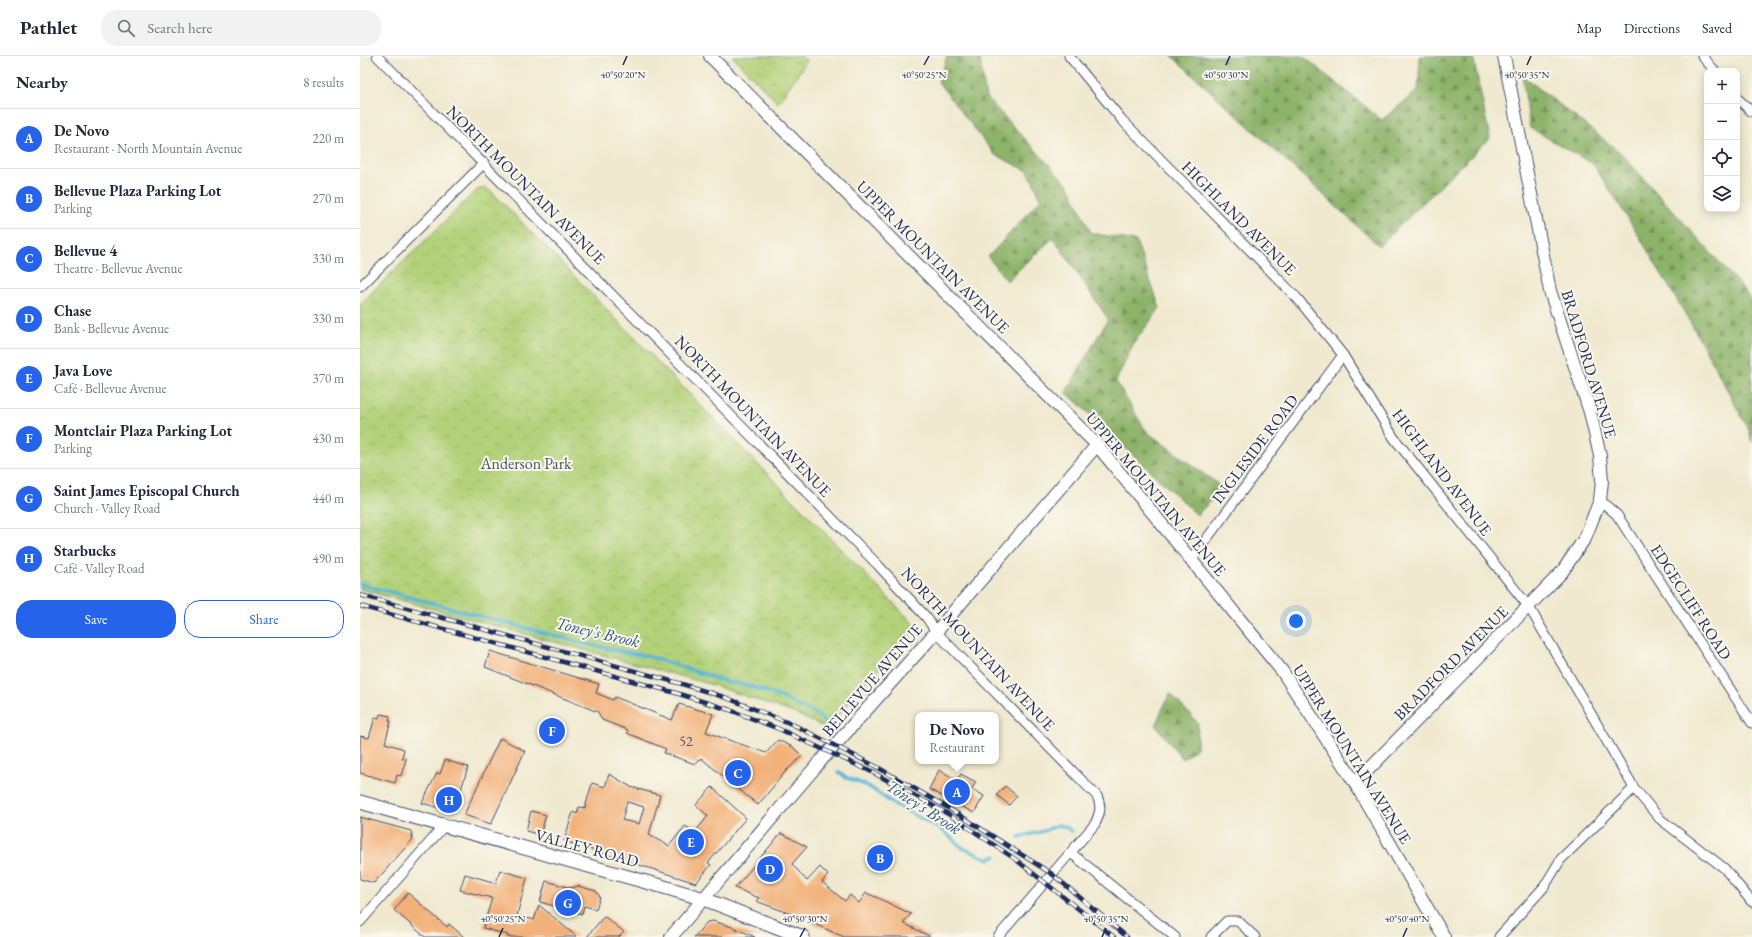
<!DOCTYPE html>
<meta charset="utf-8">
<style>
body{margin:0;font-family:"EB Garamond",serif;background:#f2f2f3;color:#1f2937}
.controls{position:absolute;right:12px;top:12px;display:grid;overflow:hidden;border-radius:8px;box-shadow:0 2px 10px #0003}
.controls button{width:36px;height:36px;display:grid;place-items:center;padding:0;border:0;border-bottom:1px solid #e0e1e3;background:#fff;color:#1f2937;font:20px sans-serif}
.you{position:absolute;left:936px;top:565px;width:14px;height:14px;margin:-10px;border:3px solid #fff;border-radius:50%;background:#1a73e8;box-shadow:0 0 0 6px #1a73e833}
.badge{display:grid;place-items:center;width:26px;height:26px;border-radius:50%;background:#2563eb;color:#fff;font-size:13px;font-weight:700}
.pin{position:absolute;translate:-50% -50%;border:2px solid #fff;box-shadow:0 1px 4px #0006}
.popup{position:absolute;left:555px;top:656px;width:84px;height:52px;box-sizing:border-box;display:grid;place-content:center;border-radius:8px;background:#fff;filter:drop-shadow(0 1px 3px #0005);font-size:13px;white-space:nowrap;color:#747a83}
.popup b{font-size:15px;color:#1f2937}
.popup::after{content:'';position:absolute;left:50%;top:100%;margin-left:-8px;border:8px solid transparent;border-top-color:#fff}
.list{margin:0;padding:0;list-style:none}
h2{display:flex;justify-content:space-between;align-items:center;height:52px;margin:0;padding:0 16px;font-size:17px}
h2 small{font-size:13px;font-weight:400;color:#747a83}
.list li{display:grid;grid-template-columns:26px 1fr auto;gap:12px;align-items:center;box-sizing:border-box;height:60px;padding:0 16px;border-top:1px solid #e0e1e3}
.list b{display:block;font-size:15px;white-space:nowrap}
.list p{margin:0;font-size:13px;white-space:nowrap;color:#747a83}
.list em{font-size:13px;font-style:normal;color:#747a83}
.actions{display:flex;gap:8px;padding:12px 16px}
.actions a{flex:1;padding:9px 0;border:1px solid #2563eb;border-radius:16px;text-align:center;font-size:14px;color:#2563eb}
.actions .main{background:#2563eb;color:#fff}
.icon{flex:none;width:22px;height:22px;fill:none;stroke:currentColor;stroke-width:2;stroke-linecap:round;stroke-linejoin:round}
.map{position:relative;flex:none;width:1392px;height:881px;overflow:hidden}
header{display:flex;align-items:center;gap:24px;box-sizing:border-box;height:56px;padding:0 20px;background:#fff;border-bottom:1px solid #e0e1e3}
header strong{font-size:19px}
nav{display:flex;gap:22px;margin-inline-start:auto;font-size:14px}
.search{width:280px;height:36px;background:#f2f2f3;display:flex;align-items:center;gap:10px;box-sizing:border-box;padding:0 14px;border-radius:16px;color:#747a83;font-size:15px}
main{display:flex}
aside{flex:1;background:#fff}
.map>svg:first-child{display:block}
</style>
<header>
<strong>Pathlet</strong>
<div class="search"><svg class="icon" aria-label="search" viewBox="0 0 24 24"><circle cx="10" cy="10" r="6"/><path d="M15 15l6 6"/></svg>Search here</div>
<nav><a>Map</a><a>Directions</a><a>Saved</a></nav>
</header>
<main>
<aside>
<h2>Nearby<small>8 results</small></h2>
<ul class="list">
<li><span class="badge">A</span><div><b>De Novo</b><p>Restaurant · North Mountain Avenue</p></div><em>220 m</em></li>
<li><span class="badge">B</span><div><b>Bellevue Plaza Parking Lot</b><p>Parking</p></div><em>270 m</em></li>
<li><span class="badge">C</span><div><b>Bellevue 4</b><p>Theatre · Bellevue Avenue</p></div><em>330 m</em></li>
<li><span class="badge">D</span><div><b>Chase</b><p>Bank · Bellevue Avenue</p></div><em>330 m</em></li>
<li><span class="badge">E</span><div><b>Java Love</b><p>Café · Bellevue Avenue</p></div><em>370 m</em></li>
<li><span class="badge">F</span><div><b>Montclair Plaza Parking Lot</b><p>Parking</p></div><em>430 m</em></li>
<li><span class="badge">G</span><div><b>Saint James Episcopal Church</b><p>Church · Valley Road</p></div><em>440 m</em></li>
<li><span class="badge">H</span><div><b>Starbucks</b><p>Café · Valley Road</p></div><em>490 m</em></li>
</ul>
<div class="actions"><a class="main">Save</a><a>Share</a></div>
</aside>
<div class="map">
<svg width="1392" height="881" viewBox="0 0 1392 881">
<defs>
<pattern id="grass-tufts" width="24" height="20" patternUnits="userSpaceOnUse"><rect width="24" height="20" fill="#b2d179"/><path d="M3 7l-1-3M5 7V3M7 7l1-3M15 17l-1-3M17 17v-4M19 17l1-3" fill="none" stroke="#98b46b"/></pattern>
<pattern id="forest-firs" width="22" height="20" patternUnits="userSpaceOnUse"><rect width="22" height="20" fill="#8db369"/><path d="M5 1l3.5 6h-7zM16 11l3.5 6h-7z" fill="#72925a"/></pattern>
<pattern id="park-crowns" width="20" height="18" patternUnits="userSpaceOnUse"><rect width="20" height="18" fill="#b2d179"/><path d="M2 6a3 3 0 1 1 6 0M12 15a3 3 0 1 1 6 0" fill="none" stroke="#98b46b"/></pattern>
</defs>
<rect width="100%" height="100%" fill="#fbf7ec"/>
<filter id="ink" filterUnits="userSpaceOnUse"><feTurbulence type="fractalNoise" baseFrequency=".025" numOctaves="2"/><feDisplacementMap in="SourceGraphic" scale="8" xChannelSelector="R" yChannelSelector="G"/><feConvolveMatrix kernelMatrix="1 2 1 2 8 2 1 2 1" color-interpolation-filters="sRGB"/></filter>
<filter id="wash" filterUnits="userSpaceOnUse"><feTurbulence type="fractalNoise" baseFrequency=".012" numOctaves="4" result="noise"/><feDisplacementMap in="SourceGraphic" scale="16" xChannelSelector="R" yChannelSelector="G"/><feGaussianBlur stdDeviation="0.9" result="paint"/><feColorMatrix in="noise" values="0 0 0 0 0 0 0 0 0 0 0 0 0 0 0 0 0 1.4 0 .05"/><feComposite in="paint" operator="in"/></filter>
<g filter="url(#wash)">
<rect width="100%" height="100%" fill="#f0e9cf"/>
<path fill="url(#grass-tufts)" stroke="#66806c" d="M 372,0 L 441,0 L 447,5 L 418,47 Z"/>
<path fill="url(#forest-firs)" stroke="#547164" d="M 587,0 L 621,0 L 620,3 L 626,41 L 709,130 L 731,177 L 776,185 L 800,252 L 774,287 L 756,325 L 786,375 L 863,432 L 837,459 L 706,336 L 748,263 L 697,187 L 692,183 L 647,225 L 628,201 L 681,143 L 668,115 L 635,99 L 578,26 Z
M 812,0 L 943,0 L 1022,64 L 1058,34 L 1060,0 L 1113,0 L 1130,82 L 1019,190 Z
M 1162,19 L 1261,97 L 1378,227 L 1392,245 L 1392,386 L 1389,374 L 1337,278 L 1276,175 L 1233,108 L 1170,72 Z
M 810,637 L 838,667 L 837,692 L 823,703 L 795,669 Z"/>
<path fill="url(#park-crowns)" stroke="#66806c" d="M 124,132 L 131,135 L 557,571 L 466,672 L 434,657 L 353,629 L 0,533 L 0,248 L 117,134 Z"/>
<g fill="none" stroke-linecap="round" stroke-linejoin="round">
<path stroke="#59b7d7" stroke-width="3.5" d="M 0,528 L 230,589 L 291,601 L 367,626 L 390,630 L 421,641 L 440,651 L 459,659 L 464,666
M 479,716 L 485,721 L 508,730 L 534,748 L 582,774 L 603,792 L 628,803 L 636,800
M 659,781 L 684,775 L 698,769 L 706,771 L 711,775"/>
</g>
<g id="blocks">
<path fill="#f2b179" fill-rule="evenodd" d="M 130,595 L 239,628 L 236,637 L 253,644 L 255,641 L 312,664 L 319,648 L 353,658 L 346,676 L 406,697 L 418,684 L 433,691 L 442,700 L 426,715 L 398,749 L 341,702 L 335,708 L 304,697 L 306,693 L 267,677 L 268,674 L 242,664 L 238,656 L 125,611 Z
M 20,658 L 30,660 L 29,665 L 31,665 L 25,687 L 44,693 L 42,702 L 46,703 L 41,720 L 37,719 L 35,727 L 0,717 L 0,680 L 9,682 L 15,661 L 19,662 Z
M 140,682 L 165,695 L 131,768 L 104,759 Z
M 85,704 L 108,711 L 94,756 L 62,747 L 77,717 L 80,718 Z
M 579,714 L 597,724 L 601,718 L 616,726 L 612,733 L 624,740 L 614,757 L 569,733 Z
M 249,718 L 271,731 L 300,739 L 289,779 L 309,790 L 325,770 L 335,776 L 348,760 L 336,749 L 352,731 L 386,762 L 348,807 L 351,809 L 336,827 L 204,785 L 213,756 L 217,758 L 219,751 L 225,752 L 232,727 L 245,731 ZM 267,746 L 284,751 L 279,768 L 262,764 Z
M 645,730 L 657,740 L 649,749 L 637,739 Z
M 171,755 L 186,759 L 180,779 L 166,775 Z
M 0,761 L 51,775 L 53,783 L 14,827 L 0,823 Z
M 421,777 L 447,791 L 432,808 L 447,825 L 460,811 L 468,819 L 462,826 L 485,845 L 490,839 L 499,847 L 506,837 L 516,841 L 551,858 L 543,867 L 571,881 L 484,881 L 434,859 L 396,845 L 399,842 L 375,832 Z
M 140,814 L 167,822 L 157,859 L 174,864 L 179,849 L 217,881 L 147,881 L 148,879 L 123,872 L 132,842 L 100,834 L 105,818 L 136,827 Z
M 186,825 L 211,832 L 218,830 L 236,835 L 240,841 L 236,853 L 224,850 L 222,858 L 180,846 Z
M 48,837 L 87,871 L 89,868 L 104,881 L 65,881 L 34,854 Z
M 244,860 L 264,876 L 259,881 L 227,881 Z
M 353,865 L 372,871 L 395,881 L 334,881 L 347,866 Z"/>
</g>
</g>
<g filter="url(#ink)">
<use href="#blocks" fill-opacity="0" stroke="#3b4b6f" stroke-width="1"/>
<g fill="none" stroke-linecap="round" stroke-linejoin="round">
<g stroke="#3b4b6f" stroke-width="11">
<path id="minor" d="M 17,0 L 517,508 L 567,562 L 576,576 L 737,740 C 742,751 740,757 735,768 L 638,881
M 709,0 L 762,64 L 937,242 L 983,299 L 1034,382 L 1169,551 L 1274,732 L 1300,763 L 1364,812 L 1392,846
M 1342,0 L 1355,15
M 1377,42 L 1392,56
M 0,231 L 124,107
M 1240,444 L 1257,459 L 1392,667
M 831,504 L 983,299
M 711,797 L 815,881
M 0,866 L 84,770
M 851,881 L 867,865 L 878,865 L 895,881
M 1139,881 L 1184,831 L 1201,803 L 1274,732"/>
</g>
<g stroke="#3b4b6f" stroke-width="14">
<path id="tertiary" d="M 350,0 L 737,389 L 922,615 L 995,727 L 1084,881
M 995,727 L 1202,516 L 1225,482 L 1240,444 L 1242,425 L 1240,400 L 1230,356 L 1190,235 L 1144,0
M 311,881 L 458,708 L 576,576 L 737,389"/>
</g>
<g stroke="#3b4b6f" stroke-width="15">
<path id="secondary" d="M 0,746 L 304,831 L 344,843 L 443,881"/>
</g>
<use href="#minor" stroke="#fff" stroke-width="9"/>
<use href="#tertiary" stroke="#fff" stroke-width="12"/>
<use href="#secondary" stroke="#fff" stroke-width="13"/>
<g stroke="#1b2f5e" stroke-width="4.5">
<path id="rail" d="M 0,539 L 322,628 L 367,642 L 434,669 L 517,711 L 590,753 L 692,818 L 767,881
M 0,550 L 316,637 L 370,654 L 419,673 L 514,717 L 588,758 L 655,803 L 754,881"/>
</g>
<use href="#rail" stroke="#fbf7ec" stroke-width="3" stroke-dasharray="9" stroke-linecap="butt"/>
</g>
</g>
<path fill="none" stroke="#1b2f5e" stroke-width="1.5" d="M 263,9 L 267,0M 564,9 L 569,0M 866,9 L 870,0M 1167,9 L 1171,0M 139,881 L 143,872M 440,881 L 445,872M 742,881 L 746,872M 1043,881 L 1047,872"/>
<g text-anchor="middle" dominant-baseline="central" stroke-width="4" stroke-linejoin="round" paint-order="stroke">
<g font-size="14" fill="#515065">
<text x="326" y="685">52</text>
</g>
<g font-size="16" fill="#1b2f5e" stroke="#fbf7ec">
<text transform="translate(166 129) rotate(45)">NORTH MOUNTAIN AVENUE</text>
<text transform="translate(879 162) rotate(45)">HIGHLAND AVENUE</text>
<text transform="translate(573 201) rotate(45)">UPPER MOUNTAIN AVENUE</text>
<text transform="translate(1229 308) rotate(73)">BRADFORD AVENUE</text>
<text transform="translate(393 360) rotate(46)">NORTH MOUNTAIN AVENUE</text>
<text transform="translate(895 393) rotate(-53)">INGLESIDE ROAD</text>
<text transform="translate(1082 416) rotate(53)">HIGHLAND AVENUE</text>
<text transform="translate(796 438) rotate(50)">UPPER MOUNTAIN AVENUE</text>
<text transform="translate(1331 546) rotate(57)">EDGECLIFF ROAD</text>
<text transform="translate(618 593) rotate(47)">NORTH MOUNTAIN AVENUE</text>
<text transform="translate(1091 607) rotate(-45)">BRADFORD AVENUE</text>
<text transform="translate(512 624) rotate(-49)">BELLEVUE AVENUE</text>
<text transform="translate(992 698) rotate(58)">UPPER MOUNTAIN AVENUE</text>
<text transform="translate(227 792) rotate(15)">VALLEY ROAD</text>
</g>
<g font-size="16" fill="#415865" stroke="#fbf7ec">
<text x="166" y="407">Anderson Park</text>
</g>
<g font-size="17" font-style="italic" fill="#2e5882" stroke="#fbf7ec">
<text transform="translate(238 576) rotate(13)">Toney's Brook</text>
<text transform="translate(564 751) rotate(33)">Toney's Brook</text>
</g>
</g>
<g font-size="10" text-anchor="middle" fill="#1b2f5e" stroke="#fbf7ec" stroke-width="4" stroke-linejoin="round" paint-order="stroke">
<text x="263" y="22">40°50'20"N</text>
<text x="564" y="22">40°50'25"N</text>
<text x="866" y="22">40°50'30"N</text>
<text x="1167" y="22">40°50'35"N</text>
<text x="143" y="866">40°50'25"N</text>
<text x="445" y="866">40°50'30"N</text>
<text x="746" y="866">40°50'35"N</text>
<text x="1047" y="866">40°50'40"N</text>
</g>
</svg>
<div class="controls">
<button>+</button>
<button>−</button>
<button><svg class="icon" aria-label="locate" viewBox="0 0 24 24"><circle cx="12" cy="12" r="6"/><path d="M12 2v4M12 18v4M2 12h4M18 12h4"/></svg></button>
<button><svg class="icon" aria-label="layers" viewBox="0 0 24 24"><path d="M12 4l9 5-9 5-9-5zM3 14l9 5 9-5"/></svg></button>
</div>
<div class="you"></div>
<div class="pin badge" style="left:597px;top:736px">A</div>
<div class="popup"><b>De Novo</b>Restaurant</div>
<div class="pin badge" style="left:520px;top:802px">B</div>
<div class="pin badge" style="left:378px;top:717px">C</div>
<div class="pin badge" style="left:410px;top:813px">D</div>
<div class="pin badge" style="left:331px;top:786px">E</div>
<div class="pin badge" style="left:192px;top:675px">F</div>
<div class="pin badge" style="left:208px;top:847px">G</div>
<div class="pin badge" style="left:89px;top:744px">H</div>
</div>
</main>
